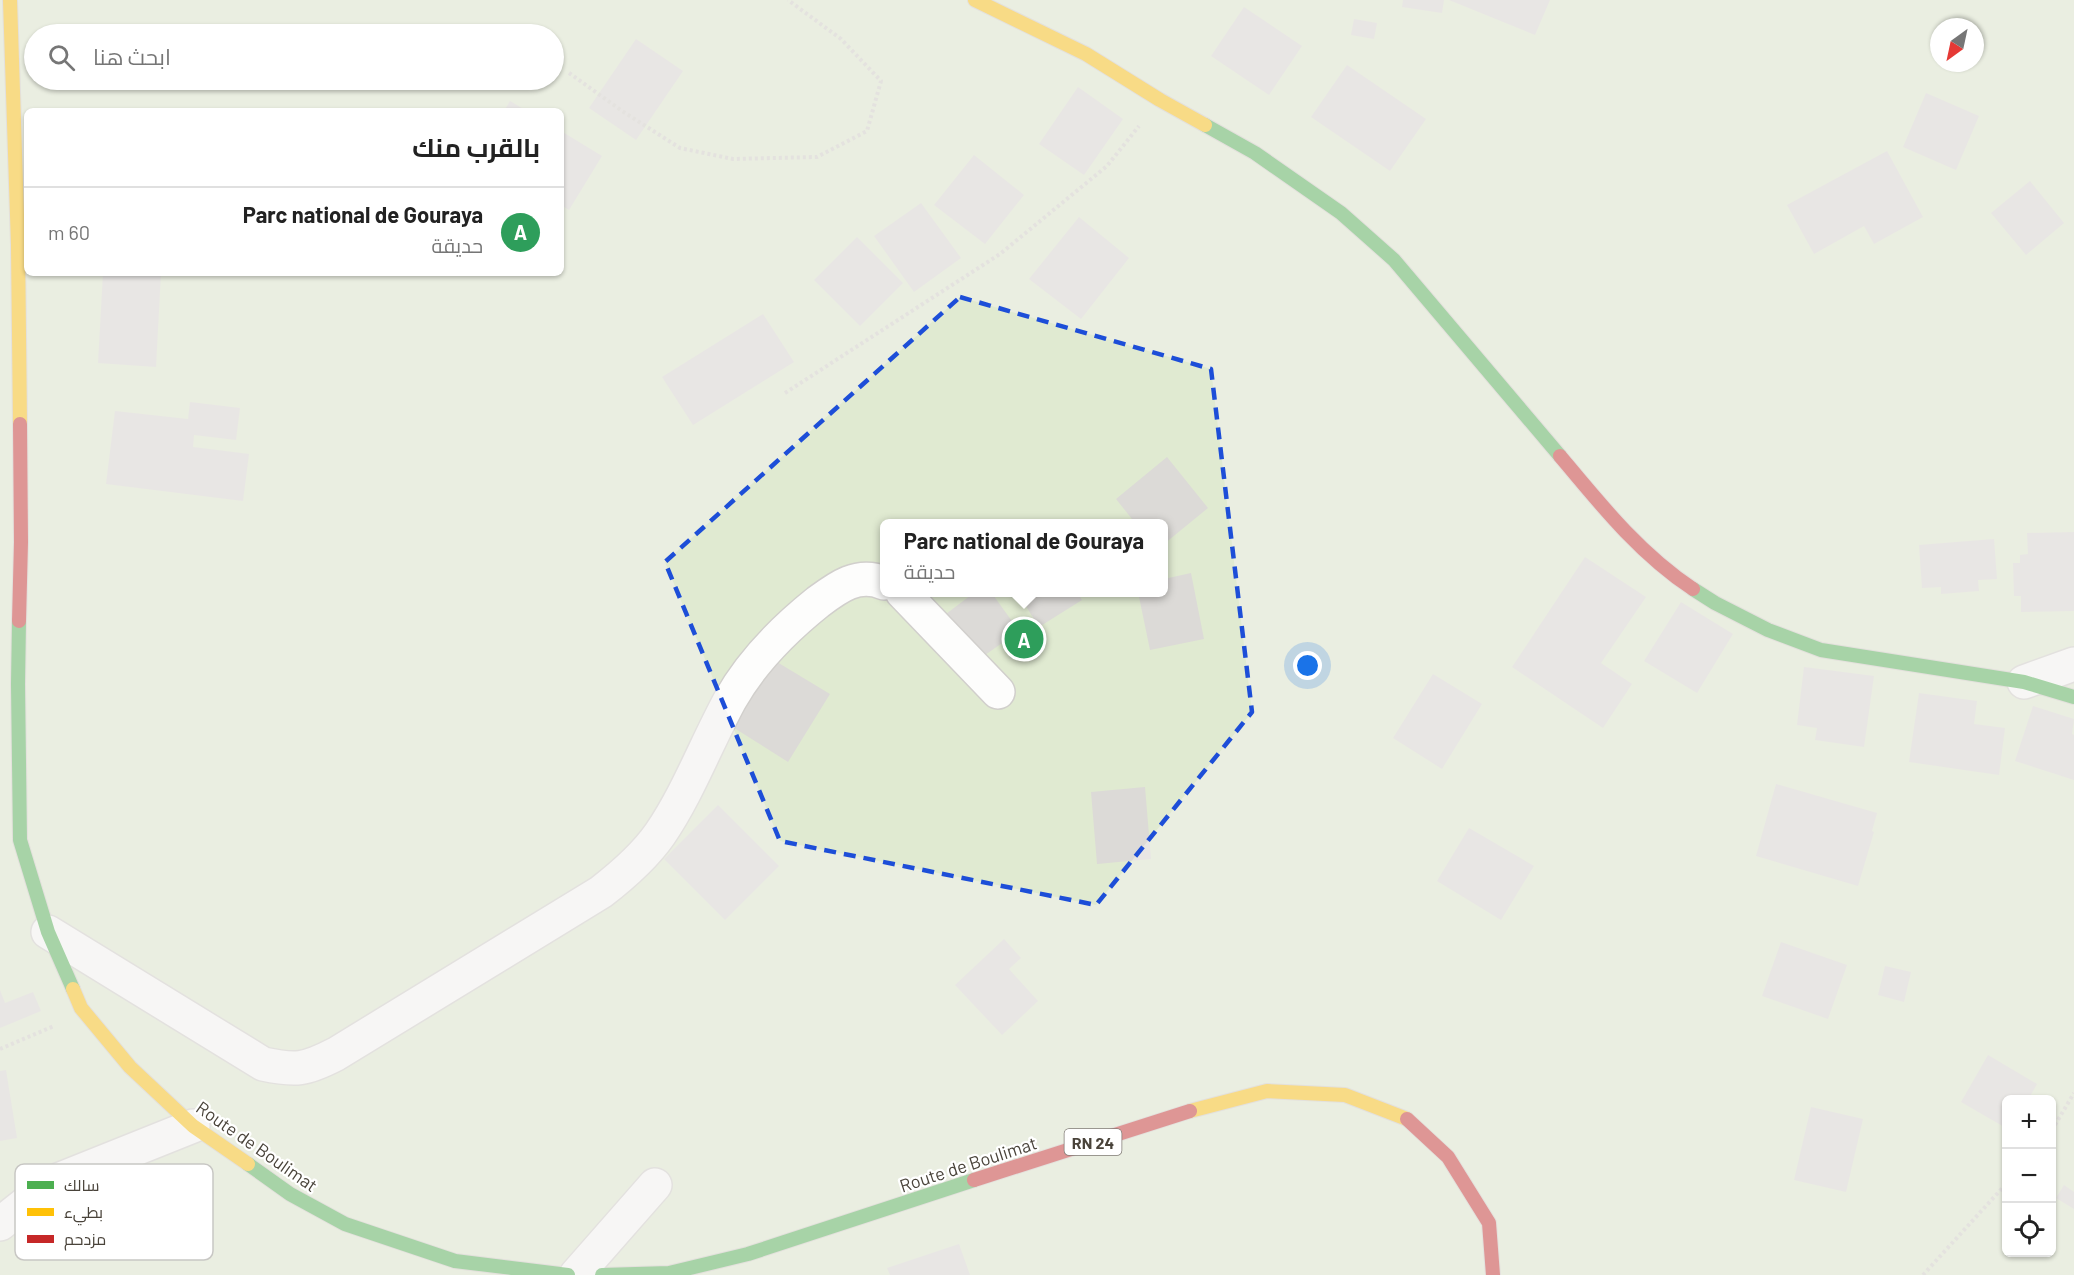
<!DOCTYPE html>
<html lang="ar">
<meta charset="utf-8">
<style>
body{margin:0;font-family:Barlow,Cairo,sans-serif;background:#f6f6f6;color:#222;direction:rtl}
.controls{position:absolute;right:18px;bottom:18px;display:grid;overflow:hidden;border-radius:9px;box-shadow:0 2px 4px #0004}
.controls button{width:54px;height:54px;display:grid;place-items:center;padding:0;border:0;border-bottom:2px solid #e0e0e0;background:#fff;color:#222;font:30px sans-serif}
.compass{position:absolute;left:1930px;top:18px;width:54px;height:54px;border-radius:50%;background:#fff;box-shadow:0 2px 4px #0004;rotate:213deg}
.you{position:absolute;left:1308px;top:666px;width:21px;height:21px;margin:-15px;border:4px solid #fff;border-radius:50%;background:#1a73e8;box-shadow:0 0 0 9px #1a73e833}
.badge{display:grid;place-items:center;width:39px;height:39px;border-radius:50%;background:#848079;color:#fff;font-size:20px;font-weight:700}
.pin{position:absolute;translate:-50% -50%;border:3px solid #fff;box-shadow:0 2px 6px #0006}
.popup{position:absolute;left:880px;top:519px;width:288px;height:78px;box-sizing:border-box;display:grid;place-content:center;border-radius:9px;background:#fff;filter:drop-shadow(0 2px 4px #0005);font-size:20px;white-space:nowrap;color:#767676}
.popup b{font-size:22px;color:#222}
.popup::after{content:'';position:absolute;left:50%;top:100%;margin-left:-12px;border:12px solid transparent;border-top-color:#fff}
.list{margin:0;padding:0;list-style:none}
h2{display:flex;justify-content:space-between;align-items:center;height:78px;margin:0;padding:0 24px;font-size:26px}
h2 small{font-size:20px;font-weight:400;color:#767676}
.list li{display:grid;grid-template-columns:39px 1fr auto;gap:18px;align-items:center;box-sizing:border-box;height:90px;padding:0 24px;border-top:2px solid #e0e0e0}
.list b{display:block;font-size:22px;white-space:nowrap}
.list p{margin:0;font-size:20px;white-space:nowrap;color:#767676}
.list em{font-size:20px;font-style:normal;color:#767676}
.icon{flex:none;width:33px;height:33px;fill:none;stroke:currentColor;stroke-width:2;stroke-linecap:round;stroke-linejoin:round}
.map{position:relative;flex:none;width:2074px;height:1275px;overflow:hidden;direction:ltr}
.search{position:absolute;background:#fff;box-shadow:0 2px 4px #0004;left:24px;top:24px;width:540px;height:66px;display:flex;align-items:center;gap:15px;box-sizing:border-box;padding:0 21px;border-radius:33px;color:#767676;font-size:22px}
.panel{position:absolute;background:#fff;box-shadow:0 2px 4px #0004;left:24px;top:108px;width:540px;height:168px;border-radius:9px;direction:rtl}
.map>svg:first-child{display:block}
</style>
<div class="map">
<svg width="2074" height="1275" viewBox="0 0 2074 1275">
<rect width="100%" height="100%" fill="#f3f1ee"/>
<path fill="#e0ead1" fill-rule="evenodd" d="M 0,0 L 2074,0 L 2074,1275 L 0,1275 ZM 1939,27 L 1975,27 L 1975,63 L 1939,63 ZM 34,34 L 554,34 L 554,80 L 34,80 ZM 27,111 L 561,111 L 561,273 L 27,273 ZM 884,524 L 1164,524 L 1164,592 L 884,592 ZM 2006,1100 L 2052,1100 L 2052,1252 L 2006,1252 Z"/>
<path fill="#dcdad7" d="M 1403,0 L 1444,0 L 1442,13 L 1402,7 Z
M 1449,0 L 1550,0 L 1535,35 Z
M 1244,7 L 1302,46 L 1269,95 L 1211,56 Z
M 1354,19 L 1377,23 L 1374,39 L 1351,35 Z
M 636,39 L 683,71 L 636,140 L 589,108 Z
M 1347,65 L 1426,119 L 1390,171 L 1311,117 Z
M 1078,87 L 1123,119 L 1084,175 L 1039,144 Z
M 1926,93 L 1979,116 L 1956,170 L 1903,147 Z
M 510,101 L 527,111 L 504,111 Z
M 561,131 L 602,156 L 569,210 L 561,205 Z
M 1887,151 L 1923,217 L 1874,244 L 1864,226 L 1814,254 L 1787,205 Z
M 974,155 L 1024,195 L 985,244 L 934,205 Z
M 2030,181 L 2064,223 L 2026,255 L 1991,213 Z
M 921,203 L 961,258 L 914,292 L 874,236 Z
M 1079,217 L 1129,258 L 1081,319 L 1029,279 Z
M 857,237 L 903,283 L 860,326 L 814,280 Z
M 103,273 L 161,273 L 156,367 L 98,363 Z
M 763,314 L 794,362 L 693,425 L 662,377 Z
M 190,402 L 240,408 L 236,440 L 194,435 L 193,447 L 249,454 L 243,501 L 106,484 L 115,411 L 188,419 Z
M 1167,457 L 1208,508 L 1164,544 L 1164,524 L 1136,524 L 1116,499 Z
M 2074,532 L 2074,611 L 2021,612 L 2021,596 L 2014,596 L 2013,563 L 2020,563 L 2020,555 L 2028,554 L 2027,533 Z
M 1994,539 L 1997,579 L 1978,580 L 1979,591 L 1941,594 L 1941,587 L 1922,588 L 1919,545 Z
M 1585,557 L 1646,597 L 1601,663 L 1632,684 L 1603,728 L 1512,667 Z
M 1191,573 L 1204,639 L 1150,650 L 1138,592 L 1164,592 L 1164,579 Z
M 975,592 L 991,592 L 1019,631 L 978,660 L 946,614 Z
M 1017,592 L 1077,592 L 1082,600 L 1039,627 Z
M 1681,602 L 1733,634 L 1697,693 L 1644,661 Z
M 772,659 L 830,694 L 788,762 L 731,726 Z
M 1804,667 L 1874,676 L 1864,747 L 1815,740 L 1817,728 L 1797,725 Z
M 1433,674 L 1482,704 L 1442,769 L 1393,738 Z
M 1919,693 L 1977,701 L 1974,724 L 2005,728 L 1999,775 L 1909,762 Z
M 2033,706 L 2074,719 L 2072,734 L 2074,735 L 2074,780 L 2015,761 Z
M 1776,784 L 1877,813 L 1872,831 L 1874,832 L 1858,886 L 1756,856 Z
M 1145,787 L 1151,859 L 1097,864 L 1091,792 Z
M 718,805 L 779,866 L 725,920 L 664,859 Z
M 1469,828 L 1534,866 L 1501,920 L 1437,881 Z
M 1004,939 L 1021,958 L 1009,969 L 1038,1001 L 1002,1035 L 955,985 Z
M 1781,942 L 1847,965 L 1828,1019 L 1762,996 Z
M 1885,966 L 1911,972 L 1904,1002 L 1878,995 Z
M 0,990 L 5,1003 L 33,992 L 41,1011 L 0,1028 Z
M 1988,1055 L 2037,1084 L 2028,1100 L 2006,1100 L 2006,1128 L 1961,1102 Z
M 6,1070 L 17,1138 L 0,1141 L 0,1071 Z
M 1811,1107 L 1863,1119 L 1846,1192 L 1794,1180 Z
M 2064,1185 L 2074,1192 L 2074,1209 L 2056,1198 Z
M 959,1244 L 970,1275 L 890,1275 L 887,1268 Z"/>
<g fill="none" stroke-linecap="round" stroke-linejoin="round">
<g stroke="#d1cfcc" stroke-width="36">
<path id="street" d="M 902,592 L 998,692
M 2024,682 L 2074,664
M 48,932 L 263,1064 C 296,1071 305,1070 336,1054 L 601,892 C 623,875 644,857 660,834 C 688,793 706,744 730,700 C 752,661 783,630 818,602 C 838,587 858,572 884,583
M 0,1224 L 53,1182 L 193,1126
M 576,1275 L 655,1185"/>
</g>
<g stroke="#d1cec6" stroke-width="16">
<path id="fast" d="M 1205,125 L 1255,153 L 1341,213 L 1394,260 L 1560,456
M 1693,589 L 1715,603 L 1768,630 L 1821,650 L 2024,682 L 2074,697
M 19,621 L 18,684 L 20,840 L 48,932 L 73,989
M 248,1164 L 290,1194 L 345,1224 L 455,1261 L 568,1275
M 602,1275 L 669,1273 L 748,1254 L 974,1180"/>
</g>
<g stroke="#d1cec6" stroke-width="16">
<path id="slow" d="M 10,0 L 18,245 L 20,424
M 975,0 L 1086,54 L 1160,100 L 1205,125
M 73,989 L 81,1008 L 130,1067 L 193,1126 L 248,1164
M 1190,1111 L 1267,1091 L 1345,1095 L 1407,1119"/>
</g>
<g stroke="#d1cec6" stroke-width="16">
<path id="jam" d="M 1560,456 C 1600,504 1640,554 1693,589
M 19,621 L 21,542 L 20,424
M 1407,1119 L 1448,1157 L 1489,1223 L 1493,1275
M 974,1180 L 1190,1111"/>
</g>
<path stroke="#d3d1cc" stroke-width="4" stroke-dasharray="3 3" stroke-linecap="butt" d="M 569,73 L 622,111 L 680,148 L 733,159 L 817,157 L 867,131 L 881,81 L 841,39 L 788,0
M 785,393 L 1000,254 L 1107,166 L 1139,126
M 0,1049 L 54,1026
M 2052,1130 L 2074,1093
M 1923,1275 L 2006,1184"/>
<use href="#street" stroke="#fdfdfc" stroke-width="33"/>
<use href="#fast" stroke="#4caf50" stroke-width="14"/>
<use href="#slow" stroke="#ffc107" stroke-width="14"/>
<use href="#jam" stroke="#c62828" stroke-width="14"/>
</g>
<path d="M0 0H2074V1275H0ZM 960,297 L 1211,369 L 1252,712 L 1096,905 L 780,841 L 665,562 Z" fill="#f3f1ee" fill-opacity=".55" fill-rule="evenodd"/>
<path fill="none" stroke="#1d4ed8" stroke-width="4.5" stroke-dasharray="12 8" stroke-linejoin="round" d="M 960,297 L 1211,369 L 1252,712 L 1096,905 L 780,841 L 665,562 Z"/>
<g text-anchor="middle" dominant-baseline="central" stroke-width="4.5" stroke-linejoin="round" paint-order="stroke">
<rect fill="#fff" stroke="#807b75" stroke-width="1.5" x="1064.5" y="1129" width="57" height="26" rx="4.5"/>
<g font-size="16" font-weight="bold" fill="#49433a">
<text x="1093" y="1142">RN 24</text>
</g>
<g font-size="18" fill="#49433a" stroke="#fff">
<text transform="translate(257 1146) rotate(35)">Route de Boulimat</text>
<text transform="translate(968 1164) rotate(-18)">Route de Boulimat</text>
</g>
</g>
<rect x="15" y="1164" width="198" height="96" rx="9" fill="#fff" stroke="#c8c7c4" stroke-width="1.5"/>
<rect x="27" y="1181" width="27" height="8" fill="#4caf50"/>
<rect x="27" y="1208" width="27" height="8" fill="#ffc107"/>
<rect x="27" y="1235" width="27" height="8" fill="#c62828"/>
<g font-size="16" fill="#49433a">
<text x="64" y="1191">سالك</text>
<text x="64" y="1218">بطيء</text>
<text x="64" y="1245">مزدحم</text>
</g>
</svg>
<div class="controls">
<button>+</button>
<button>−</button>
<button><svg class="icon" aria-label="locate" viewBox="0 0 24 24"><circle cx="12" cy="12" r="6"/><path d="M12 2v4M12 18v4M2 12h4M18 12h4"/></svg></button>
</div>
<svg class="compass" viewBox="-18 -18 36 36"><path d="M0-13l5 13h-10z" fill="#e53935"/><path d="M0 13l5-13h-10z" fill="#767676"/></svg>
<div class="you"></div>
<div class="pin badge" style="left:1024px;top:639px;background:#2e9e5b">A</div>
<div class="popup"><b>Parc national de Gouraya</b>حديقة</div>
<div class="search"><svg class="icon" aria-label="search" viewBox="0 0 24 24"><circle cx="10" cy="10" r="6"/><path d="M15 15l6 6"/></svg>ابحث هنا</div>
<section class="panel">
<h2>بالقرب منك<small></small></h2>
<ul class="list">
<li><span class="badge" style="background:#2e9e5b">A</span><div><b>Parc national de Gouraya</b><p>حديقة</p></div><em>60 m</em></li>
</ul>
</section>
</div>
